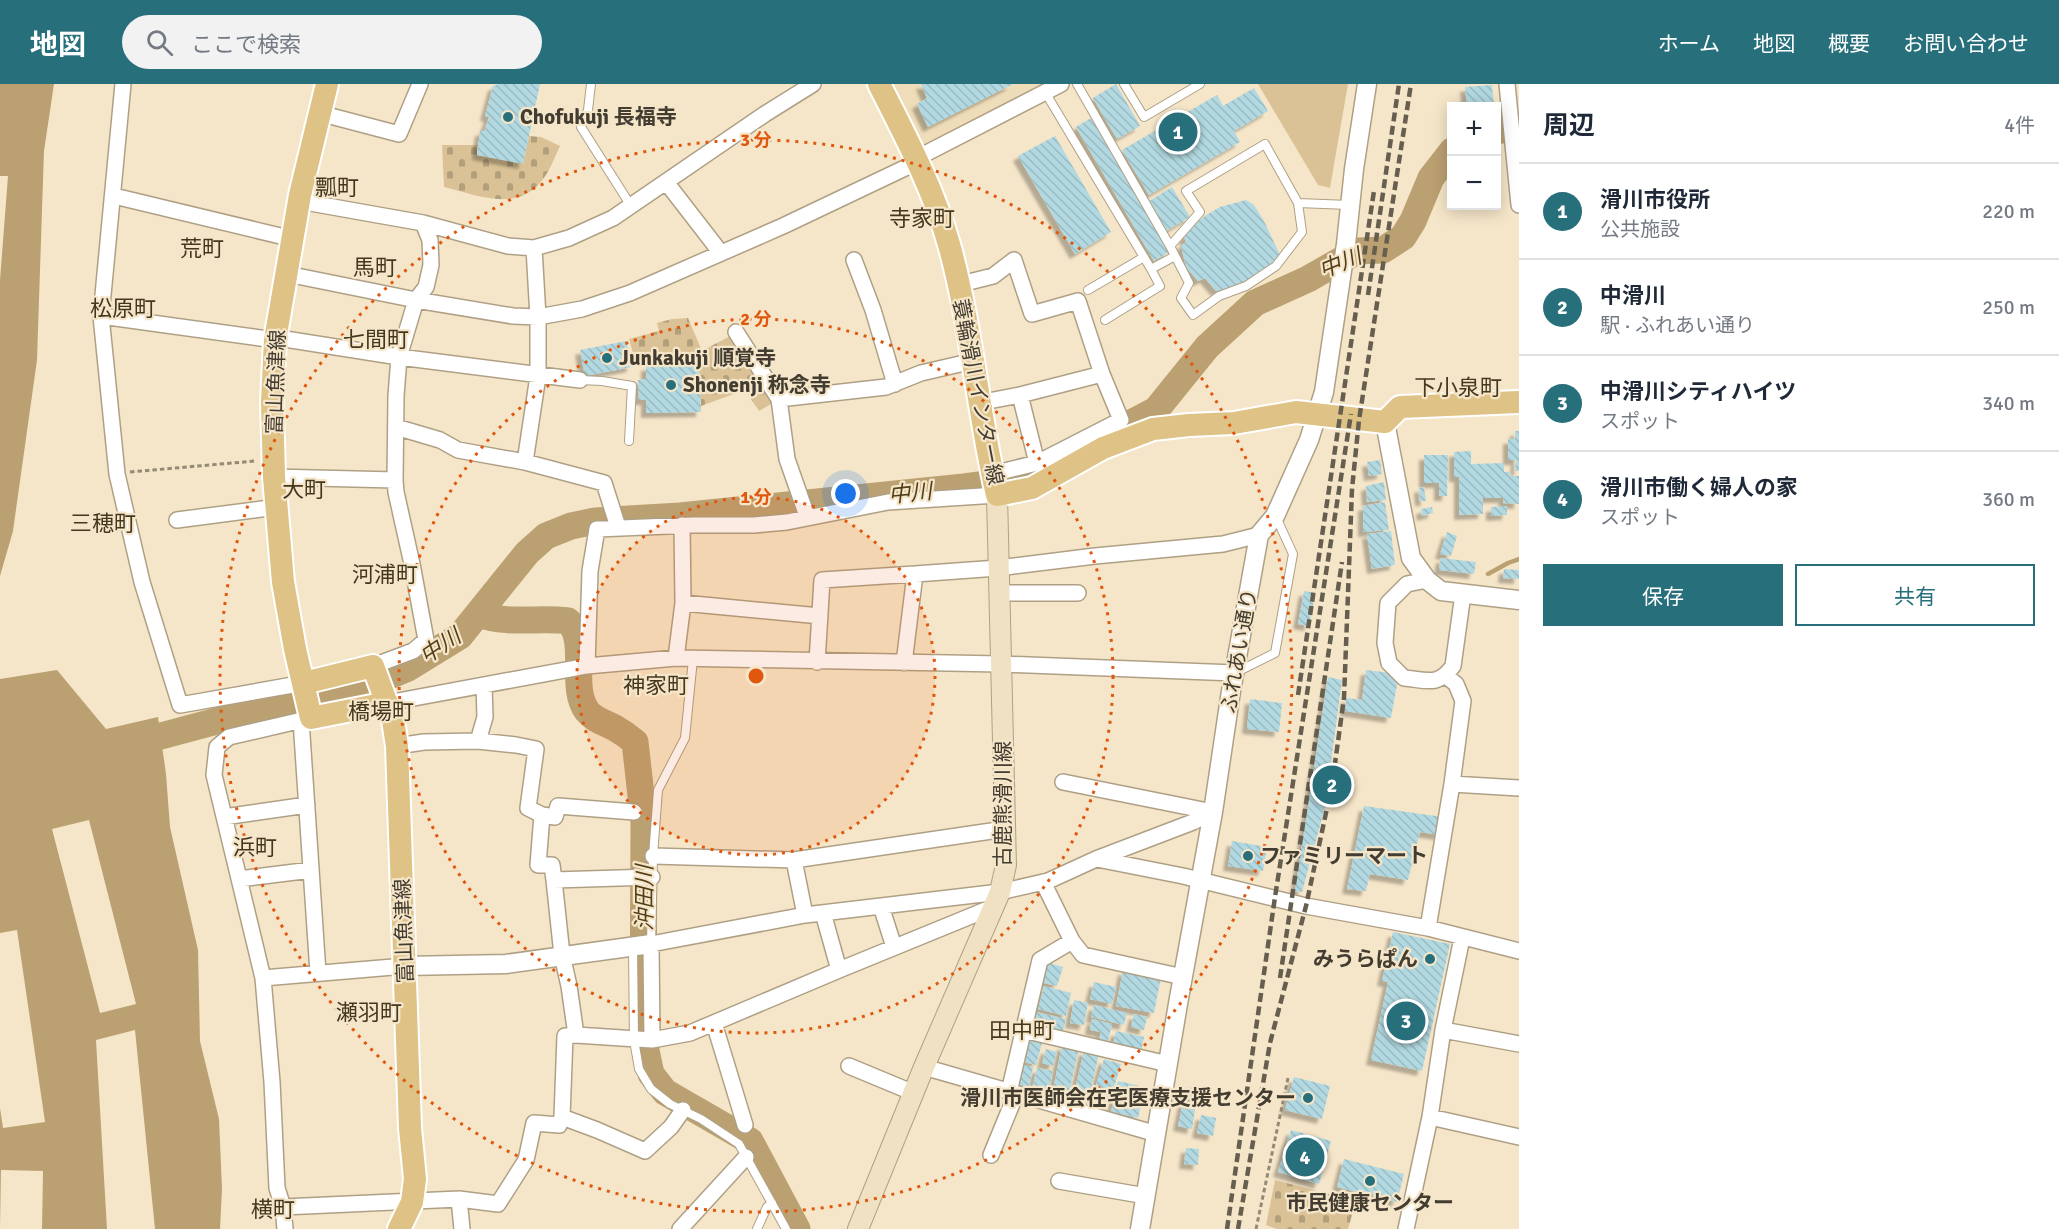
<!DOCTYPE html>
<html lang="ja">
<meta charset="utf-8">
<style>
body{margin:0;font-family:Signika,"Noto Sans JP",sans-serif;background:#f2f2f3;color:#1f2937}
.controls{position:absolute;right:18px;top:18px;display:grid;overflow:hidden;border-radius:0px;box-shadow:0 3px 15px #0003}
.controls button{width:54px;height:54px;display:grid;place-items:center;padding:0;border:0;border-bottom:2px solid #e0e1e3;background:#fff;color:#1f2937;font:30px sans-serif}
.you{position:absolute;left:846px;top:410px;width:21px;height:21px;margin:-15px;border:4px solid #fff;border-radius:50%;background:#1a73e8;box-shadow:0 0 0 9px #1a73e833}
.badge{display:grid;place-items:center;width:39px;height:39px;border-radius:50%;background:#286f7c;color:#fff;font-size:20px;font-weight:700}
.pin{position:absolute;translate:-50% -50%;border:3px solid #fff;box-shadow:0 2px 6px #0006}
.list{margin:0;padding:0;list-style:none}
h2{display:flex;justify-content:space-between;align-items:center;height:78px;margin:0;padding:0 24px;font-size:26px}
h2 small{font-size:20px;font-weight:400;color:#747a83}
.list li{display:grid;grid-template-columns:39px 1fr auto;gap:18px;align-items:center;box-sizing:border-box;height:96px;padding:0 24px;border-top:2px solid #e0e1e3}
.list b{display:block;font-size:22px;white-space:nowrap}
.list p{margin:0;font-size:20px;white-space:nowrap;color:#747a83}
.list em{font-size:20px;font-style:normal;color:#747a83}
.actions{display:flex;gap:12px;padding:18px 24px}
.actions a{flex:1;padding:14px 0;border:2px solid #286f7c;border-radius:0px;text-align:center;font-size:21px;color:#286f7c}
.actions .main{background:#286f7c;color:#fff}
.icon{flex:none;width:33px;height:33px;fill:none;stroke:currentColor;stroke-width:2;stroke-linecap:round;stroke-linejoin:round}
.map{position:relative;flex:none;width:1519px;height:1145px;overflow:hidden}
header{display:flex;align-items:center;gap:36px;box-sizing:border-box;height:84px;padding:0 30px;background:#286f7c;color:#fff}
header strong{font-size:28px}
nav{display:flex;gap:33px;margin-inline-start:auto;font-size:21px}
.search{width:420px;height:54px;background:#f2f2f3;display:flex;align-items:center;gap:15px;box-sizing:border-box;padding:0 21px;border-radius:33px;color:#747a83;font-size:22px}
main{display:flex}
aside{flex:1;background:#fff}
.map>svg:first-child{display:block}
</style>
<header>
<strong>地図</strong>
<div class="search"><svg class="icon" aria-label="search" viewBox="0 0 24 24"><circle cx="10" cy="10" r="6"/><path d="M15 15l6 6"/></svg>ここで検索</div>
<nav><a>ホーム</a><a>地図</a><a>概要</a><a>お問い合わせ</a></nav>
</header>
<main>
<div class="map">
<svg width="1519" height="1145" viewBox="0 0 1519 1145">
<defs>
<pattern id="cemetery-stones" width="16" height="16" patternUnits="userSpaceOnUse" patternTransform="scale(1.5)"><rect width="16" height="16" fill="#dac296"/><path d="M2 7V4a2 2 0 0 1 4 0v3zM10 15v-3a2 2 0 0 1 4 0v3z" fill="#b29f7b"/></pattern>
<pattern id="building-back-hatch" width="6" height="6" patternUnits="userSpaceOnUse" patternTransform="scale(1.5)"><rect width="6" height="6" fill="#b2d9e1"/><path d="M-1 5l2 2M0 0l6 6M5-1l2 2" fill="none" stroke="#9abbc2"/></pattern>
<filter id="shadow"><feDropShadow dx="-5" dy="5" stdDeviation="1.5" flood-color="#0004"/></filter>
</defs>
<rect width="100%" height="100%" fill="#f6e6c9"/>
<path fill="#efdcb8" d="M 891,0 L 1042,0 L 920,63 Z"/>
<path fill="#dac296" d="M 1258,0 L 1348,0 L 1330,104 L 1318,101 Z"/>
<path fill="url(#cemetery-stones)" d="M 529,52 L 541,53 L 560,62 C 554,75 548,92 537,102 C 511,127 474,110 444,103 L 442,61 L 477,61 L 477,71 L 523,79 Z
M 688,234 L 702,267 L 734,250 L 773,319 L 759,327 L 745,306 L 701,322 L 699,279 L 641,282 L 638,269 L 633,269 L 629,255 L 659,247 L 657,239 L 672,235 Z
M 1275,1096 L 1356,1117 L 1348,1145 L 1277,1145 L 1266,1141 Z"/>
<path fill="#bba171" d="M 0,0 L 54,0 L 44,67 L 37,276 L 13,447 L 0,492 Z
M 57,586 L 106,645 L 158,633 L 166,690 L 170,743 L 198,866 L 200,957 L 219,1035 L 222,1105 L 220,1145 L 0,1145 L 0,595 Z"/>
<path fill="#f6e6c9" d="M 0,92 L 8,92 L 0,196 Z
M 89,736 L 136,920 L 100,929 L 52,745 Z
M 17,846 L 45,1038 L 3,1044 L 0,1024 L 0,849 Z
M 135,946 L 155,1145 L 107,1145 L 96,956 Z
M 1,1086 L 43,1087 L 42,1145 L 0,1145 Z"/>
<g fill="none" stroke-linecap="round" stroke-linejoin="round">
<path stroke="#bba171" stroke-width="4.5" d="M 1488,490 L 1508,479 L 1519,475"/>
<path stroke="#bba171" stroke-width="27" d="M 1496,47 L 1519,43
M 479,530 C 509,541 538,533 568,537 C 589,556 569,603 587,627 C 594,636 606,639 615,644 C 622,648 629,653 635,658 L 644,738 L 643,952 L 651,990 L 665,1008 L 750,1057 L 797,1145
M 161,652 L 328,607 L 382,595 L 408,584 L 460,552 L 527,469 L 546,452 L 571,442 L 595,437 L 680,432 L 964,403 L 1002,398 L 1036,389 L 1156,326 L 1207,263 L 1255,219 L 1308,195 L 1357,167 L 1383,166 L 1403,153 L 1413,137 L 1431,94 L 1452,67"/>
</g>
<path fill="url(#building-back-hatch)" filter="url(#shadow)" d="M 499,0 L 540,0 L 523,80 L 477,71 L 480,47 L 484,47 L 489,33 L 485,32 L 493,2 Z
M 921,0 L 1013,0 L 928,43 L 917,20 L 927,14 Z
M 1116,0 L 1140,42 L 1117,55 L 1093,14 Z
M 1492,1 L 1494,22 L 1467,22 L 1465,3 Z
M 1254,4 L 1268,27 L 1234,47 L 1240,58 L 1149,111 L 1122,66 L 1217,11 L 1223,22 Z
M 1091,34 L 1169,168 L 1154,177 L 1076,43 Z
M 1055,52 L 1111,148 L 1075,170 L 1018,72 Z
M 1172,103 L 1190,133 L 1166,147 L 1148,118 Z
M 1246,116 L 1254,121 L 1264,137 L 1280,171 L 1258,191 L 1231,204 L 1216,207 L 1205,194 L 1198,197 L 1186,183 L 1181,162 L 1186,158 L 1184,153 L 1195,140 L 1205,132 L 1220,123 Z
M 626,257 L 632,283 L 585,292 L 580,266 Z
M 699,279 L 701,328 L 646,329 L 646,316 L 639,316 L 638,296 L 646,295 L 646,282 Z
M 1515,347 L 1519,347 L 1519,387 L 1515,387 L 1516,376 L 1508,376 L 1508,355 L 1515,355 Z
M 1471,367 L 1471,380 L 1504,379 L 1504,388 L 1511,388 L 1510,392 L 1519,392 L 1519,420 L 1503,419 L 1504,414 L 1483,414 L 1483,430 L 1459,431 L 1459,393 L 1454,393 L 1454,368 Z
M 1424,371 L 1448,371 L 1447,412 L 1439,412 L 1439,399 L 1424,399 Z
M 1380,376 L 1382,390 L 1369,392 L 1367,378 Z
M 1384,398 L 1386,416 L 1367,418 L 1366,402 Z
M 1424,403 L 1426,417 L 1420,417 L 1419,404 Z
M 1385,418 L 1389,446 L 1363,448 L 1363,422 Z
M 1507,422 L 1507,431 L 1491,432 L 1491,423 Z
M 1432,423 L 1433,429 L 1422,432 L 1421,425 Z
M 1391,447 L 1395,481 L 1372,485 L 1367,450 Z
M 1447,448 L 1457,452 L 1451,472 L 1440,470 Z
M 1441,474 L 1476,478 L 1474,490 L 1439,486 Z
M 1504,485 L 1519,486 L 1519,495 L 1503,494 Z
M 1304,507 L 1315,509 L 1309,542 L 1298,540 Z
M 1366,586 L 1399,590 L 1391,634 L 1345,627 L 1346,614 L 1362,616 Z
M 1328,593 L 1342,596 L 1325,723 L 1302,808 L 1295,807 Z
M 1250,615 L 1282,619 L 1279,648 L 1247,645 Z
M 1364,722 L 1443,733 L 1440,751 L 1420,748 L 1408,796 L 1370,790 L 1366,807 L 1347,805 Z
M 1232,757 L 1267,763 L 1263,787 L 1228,782 Z
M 1393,848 L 1450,860 L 1422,987 L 1371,976 L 1388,898 L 1382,897 Z
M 1046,878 L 1063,883 L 1057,902 L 1040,898 Z
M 1123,886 L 1161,893 L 1154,929 L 1116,922 Z
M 1094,898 L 1116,903 L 1112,920 L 1090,915 Z
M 1044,902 L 1071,909 L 1066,932 L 1038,925 Z
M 1074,916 L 1088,919 L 1084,941 L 1070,939 Z
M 1094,921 L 1127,929 L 1124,941 L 1091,933 Z
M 1032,927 L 1066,935 L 1062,950 L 1028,942 Z
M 1134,930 L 1147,933 L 1144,946 L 1131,943 Z
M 1092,935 L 1112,940 L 1107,961 L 1098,959 L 1101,948 L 1090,946 Z
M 1116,947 L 1144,953 L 1141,968 L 1113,961 Z
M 1027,951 L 1043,955 L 1036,981 L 1020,977 Z
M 1062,961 L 1079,964 L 1068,1014 L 1052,1011 Z
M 1046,965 L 1057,968 L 1053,982 L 1042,979 Z
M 1084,966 L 1099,970 L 1088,1018 L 1073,1014 Z
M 1104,975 L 1121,980 L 1108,1023 L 1091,1017 Z
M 1020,980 L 1033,983 L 1029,1003 L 1015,1000 Z
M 1037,984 L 1053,987 L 1048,1008 L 1032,1004 Z
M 1294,993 L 1330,1002 L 1322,1035 L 1285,1026 Z
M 1118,997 L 1145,1003 L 1138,1034 L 1111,1028 Z
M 1188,1003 L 1205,1008 L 1202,1018 L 1186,1014 Z
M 1183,1018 L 1196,1020 L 1192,1045 L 1178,1042 Z
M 1201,1031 L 1216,1034 L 1213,1052 L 1197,1049 Z
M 1291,1046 L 1331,1057 L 1319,1100 L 1278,1088 Z
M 1186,1064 L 1199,1065 L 1198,1081 L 1184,1080 Z
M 1344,1075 L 1404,1090 L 1397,1118 L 1337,1103 Z"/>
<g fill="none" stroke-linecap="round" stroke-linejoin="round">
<g stroke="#afa085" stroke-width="10">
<path id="service" d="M 591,0 L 588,26 L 581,43 L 631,122
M 1077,0 L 1170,162
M 1124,0 L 1144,33 L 1200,0
M 1045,8 L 1151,185 L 1175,172
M 1298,119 L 1302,148 L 1276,182 L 1246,202 L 1219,212 L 1193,231 L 1181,214 L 1189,199 L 1170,162 L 1200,128 L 1186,107 L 1265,60 L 1298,119 L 1349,121
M 1088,206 L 1144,173
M 1105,236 L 1160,202 L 1151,185
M 580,296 L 602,297 L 632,302 L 629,357
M 1237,588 L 1275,569 L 1293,470 L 1276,433
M 651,860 L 653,772 L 658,706 L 685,654 L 693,575
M 633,863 L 634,956 L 639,985 L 651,1005 L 670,1020 L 701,1035 L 739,1060 L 786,1145
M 757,1145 L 767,1123 L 772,1119"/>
</g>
<g stroke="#afa085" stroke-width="18">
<path id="minor" d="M 123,0 L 101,232 L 117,390 L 142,498 L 180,621 L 304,599
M 1507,0 L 1519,121
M 319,29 L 399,50 L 420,0
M 666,98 L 721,169
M 114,112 L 293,155
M 299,117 L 423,139 L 508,162 L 534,164 L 569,154 L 613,134 L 765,30 L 813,0
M 854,176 L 873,226 L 895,300
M 287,190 L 416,216 L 513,232 L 538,233 L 582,225 L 630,209 L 783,142 L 907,83 L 917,74 L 1061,0
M 957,201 L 993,192 L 1014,176 L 1032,230 L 1078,217 L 1102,290
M 101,232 L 275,256 L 285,255 L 399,273 L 580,296
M 736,248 L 779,315
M 1020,311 L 1102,290 L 1121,336 L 1037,379
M 978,319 L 1020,311 L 1037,379 L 992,390
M 396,343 L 440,356 L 458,366 L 525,378 L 604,399 L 618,443
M 525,378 L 538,292 L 538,233 L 534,164
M 274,393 L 395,396
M 807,432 L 787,375 L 779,315 L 886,303 L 921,289 L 973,277
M 177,436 L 277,423
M 682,441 L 683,519
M 915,490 L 998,484 L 1095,472 L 1223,460 L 1259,451
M 1427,496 L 1407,500 L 1388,519 L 1385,559 L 1389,579 L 1404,594 C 1427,596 1438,603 1453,582 L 1463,510
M 999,509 L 1078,509
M 676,574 L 683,519 L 820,532
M 817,578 L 822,496 L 915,490 L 904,579
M 373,582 L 413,567 L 426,556 L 412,480 L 396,408 L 395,396 L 396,312 L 399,273 L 416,216 L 426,203 L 431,181 L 430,156 L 423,139
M 587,582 L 590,487 L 597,445 L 693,441 L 754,441 L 787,438 L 888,418 L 997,411
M 484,601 L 485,633 L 478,657 L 516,661 L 536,665 L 528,724 L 542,731 L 538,781 L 552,781 L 554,796
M 387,619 L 587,582 L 676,574 L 1001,580 L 1235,589
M 301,636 L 318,889
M 397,662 L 424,658 L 478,657
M 1063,698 L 1213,728
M 1452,700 L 1519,704
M 542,731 L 555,733 L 558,722 L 634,728
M 224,733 L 307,721
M 653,772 L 794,776 L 1005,745
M 1097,775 L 1183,792 L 1306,822 L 1428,844 L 1519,867
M 794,776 L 805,831
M 239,795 L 311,786
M 1043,798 L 1072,857 L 1083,871 L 1183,893
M 881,822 L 894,863
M 1428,844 L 1452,700 L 1463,617 L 1456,600 L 1446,592
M 839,886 L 993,823
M 263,894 L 405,882
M 714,939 L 745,1041
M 1023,946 L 1168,980
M 1443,946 L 1519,960
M 576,951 L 569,902 L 562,871 L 554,796 L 652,793
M 652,956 L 651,860 L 805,831 L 1000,808 L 1048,797 L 1096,775 L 1193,738 L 1213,728
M 849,982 L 914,1009
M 924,983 L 1157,1050
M 1009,1008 L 1040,876 L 1072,857
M 562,1033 L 565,952 L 576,951 L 652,956 L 690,949 L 839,886 L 823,829
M 1430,1033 L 1519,1053
M 991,1071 L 1016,1010
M 1059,1097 L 1146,1112
M 459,1115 L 462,1145
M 283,1123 L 459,1115 L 498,1120 L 526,1076 L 534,1039 L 559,1041 L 562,1033 L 597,1046 L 645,1067 L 671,1043 L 683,1026
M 285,1145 L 283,1123 L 277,1104 L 272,998 L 263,894 L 214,691 L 217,663 L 229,653 L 311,634
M 680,1145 L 746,1073
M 1406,1145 L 1430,1033 L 1443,946 L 1462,854"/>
</g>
<g stroke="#afa085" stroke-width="21">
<path id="tertiary" d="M 1385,338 L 1411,474 L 1427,496 L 1441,507 L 1519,516
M 405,882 L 506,880 L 651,860
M 1140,1145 L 1179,914 L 1213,728 L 1231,607 L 1259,451 L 1275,432 L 1309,356 L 1324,308 L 1346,160 L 1354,85 L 1367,0"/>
</g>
<g stroke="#afa085" stroke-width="22">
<path id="secondary" d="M 858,1145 L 924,983 L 1000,808 L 1006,781 L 997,411"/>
</g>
<g stroke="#fff" stroke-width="26">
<path id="primary" d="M 327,0 L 300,111 L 275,256 L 272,318 L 274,393 L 283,498 L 295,565 L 311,634 L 387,619
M 879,0 C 906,53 934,106 950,164 C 972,245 978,329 997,411 L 1032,404 L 1103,364 L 1153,345 L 1189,341 L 1234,339 L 1296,328 L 1385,338 L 1400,323 L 1519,318
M 304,599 L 373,582 L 393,636 L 397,662 L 410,1044 L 415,1095 L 412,1118 L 399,1145"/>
</g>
<path stroke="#948a77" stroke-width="3" stroke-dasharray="4.5 3" stroke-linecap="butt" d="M 130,388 L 255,377
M 1256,1145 L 1288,994"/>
<use href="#service" stroke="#fff" stroke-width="8"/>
<use href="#minor" stroke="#fff" stroke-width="15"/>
<use href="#tertiary" stroke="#fff" stroke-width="18"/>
<use href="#secondary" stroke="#efe1c2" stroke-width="20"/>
<use href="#primary" stroke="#dfc285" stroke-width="22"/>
<path stroke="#665e4f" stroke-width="4.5" stroke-dasharray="9 4.5" stroke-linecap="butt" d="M 1368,211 L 1399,0
M 1298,611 L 1374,107
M 1280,894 L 1342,478
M 1227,1145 L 1275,813 L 1351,330
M 1238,1145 L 1270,959 L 1306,822 L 1332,701 L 1344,614 L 1352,405 L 1359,336 L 1411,0"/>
</g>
<circle cx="756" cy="592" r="179" fill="#e0580e" fill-opacity=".12"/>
<g fill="none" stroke="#e0580e" stroke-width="3" stroke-dasharray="3 6">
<circle cx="756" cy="592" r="179"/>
<circle cx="756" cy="592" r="357"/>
<circle cx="756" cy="592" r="536"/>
</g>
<g fill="#286f7c" stroke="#f6e6c9" stroke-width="2">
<circle cx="508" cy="33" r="6"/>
<circle cx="607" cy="274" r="6"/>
<circle cx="671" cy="301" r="6"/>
<circle cx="1248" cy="772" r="6"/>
<circle cx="1430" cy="875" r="6"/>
<circle cx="1308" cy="1014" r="6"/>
<circle cx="1370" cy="1097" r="6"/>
</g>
<g text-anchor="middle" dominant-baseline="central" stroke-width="4.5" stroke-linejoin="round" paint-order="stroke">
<g font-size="21" font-weight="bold" fill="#423c31" stroke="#f6e6c9" text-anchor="start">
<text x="520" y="33">Chofukuji 長福寺</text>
<text x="619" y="274">Junkakuji 順覚寺</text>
<text x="683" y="301">Shonenji 称念寺</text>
<text x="1260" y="772">ファミリーマート</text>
<text x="1418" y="875" text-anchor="end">みうらぱん</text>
<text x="1296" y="1014" text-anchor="end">滑川市医師会在宅医療支援センター</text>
<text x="1370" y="1119" text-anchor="middle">市民健康センター</text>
</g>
<g font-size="21" fill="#423c31" stroke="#f6e6c9">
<text transform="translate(276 298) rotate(-88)">富山魚津線</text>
<text transform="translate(978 308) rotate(79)">蓑輪滑川インター線</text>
<text transform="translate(1239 567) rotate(-80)">ふれあい通り</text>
<text transform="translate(1003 720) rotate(-90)">古鹿熊滑川線</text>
<text transform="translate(404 847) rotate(-92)">富山魚津線</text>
</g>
<g font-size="22" fill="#43371e" stroke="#f6e6c9">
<text x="337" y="103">瓢町</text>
<text x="922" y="134">寺家町</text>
<text x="202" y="164">荒町</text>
<text x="375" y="183">馬町</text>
<text x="123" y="224">松原町</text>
<text x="376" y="255">七間町</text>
<text x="1458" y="303">下小泉町</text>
<text x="304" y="405">大町</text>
<text x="103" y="439">三穂町</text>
<text x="385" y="490">河浦町</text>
<text x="656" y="601">神家町</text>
<text x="381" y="627">橋場町</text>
<text x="255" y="763">浜町</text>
<text x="369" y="928">瀬羽町</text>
<text x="1022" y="946">田中町</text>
<text x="273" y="1125">横町</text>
</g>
<g font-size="22" font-style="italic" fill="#523f18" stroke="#f6e6c9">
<text transform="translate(1340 179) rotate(-22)">中川</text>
<text transform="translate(910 409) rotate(-6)">中川</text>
<text transform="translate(440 562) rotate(-34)">中川</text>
<text transform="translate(644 814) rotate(-90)">沖田川</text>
</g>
</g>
<circle cx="756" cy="592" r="9" fill="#e0580e" stroke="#f6e6c9" stroke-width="3"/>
<g font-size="18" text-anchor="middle" font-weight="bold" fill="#e0580e" stroke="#f6e6c9" stroke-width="4.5" stroke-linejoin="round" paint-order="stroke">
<text x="756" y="62">3 分</text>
<text x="756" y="241">2 分</text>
<text x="756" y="419">1 分</text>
</g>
</svg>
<div class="controls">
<button>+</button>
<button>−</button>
</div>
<div class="you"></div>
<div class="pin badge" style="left:1178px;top:48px">1</div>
<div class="pin badge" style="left:1332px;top:701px">2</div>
<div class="pin badge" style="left:1406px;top:937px">3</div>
<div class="pin badge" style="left:1305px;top:1073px">4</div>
</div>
<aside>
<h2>周辺<small>4件</small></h2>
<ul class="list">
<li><span class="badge">1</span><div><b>滑川市役所</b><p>公共施設</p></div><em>220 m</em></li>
<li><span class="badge">2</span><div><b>中滑川</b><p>駅 · ふれあい通り</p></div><em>250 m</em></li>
<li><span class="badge">3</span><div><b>中滑川シティハイツ</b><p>スポット</p></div><em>340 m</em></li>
<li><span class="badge">4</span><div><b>滑川市働く婦人の家</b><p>スポット</p></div><em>360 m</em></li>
</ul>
<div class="actions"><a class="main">保存</a><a>共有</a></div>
</aside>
</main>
